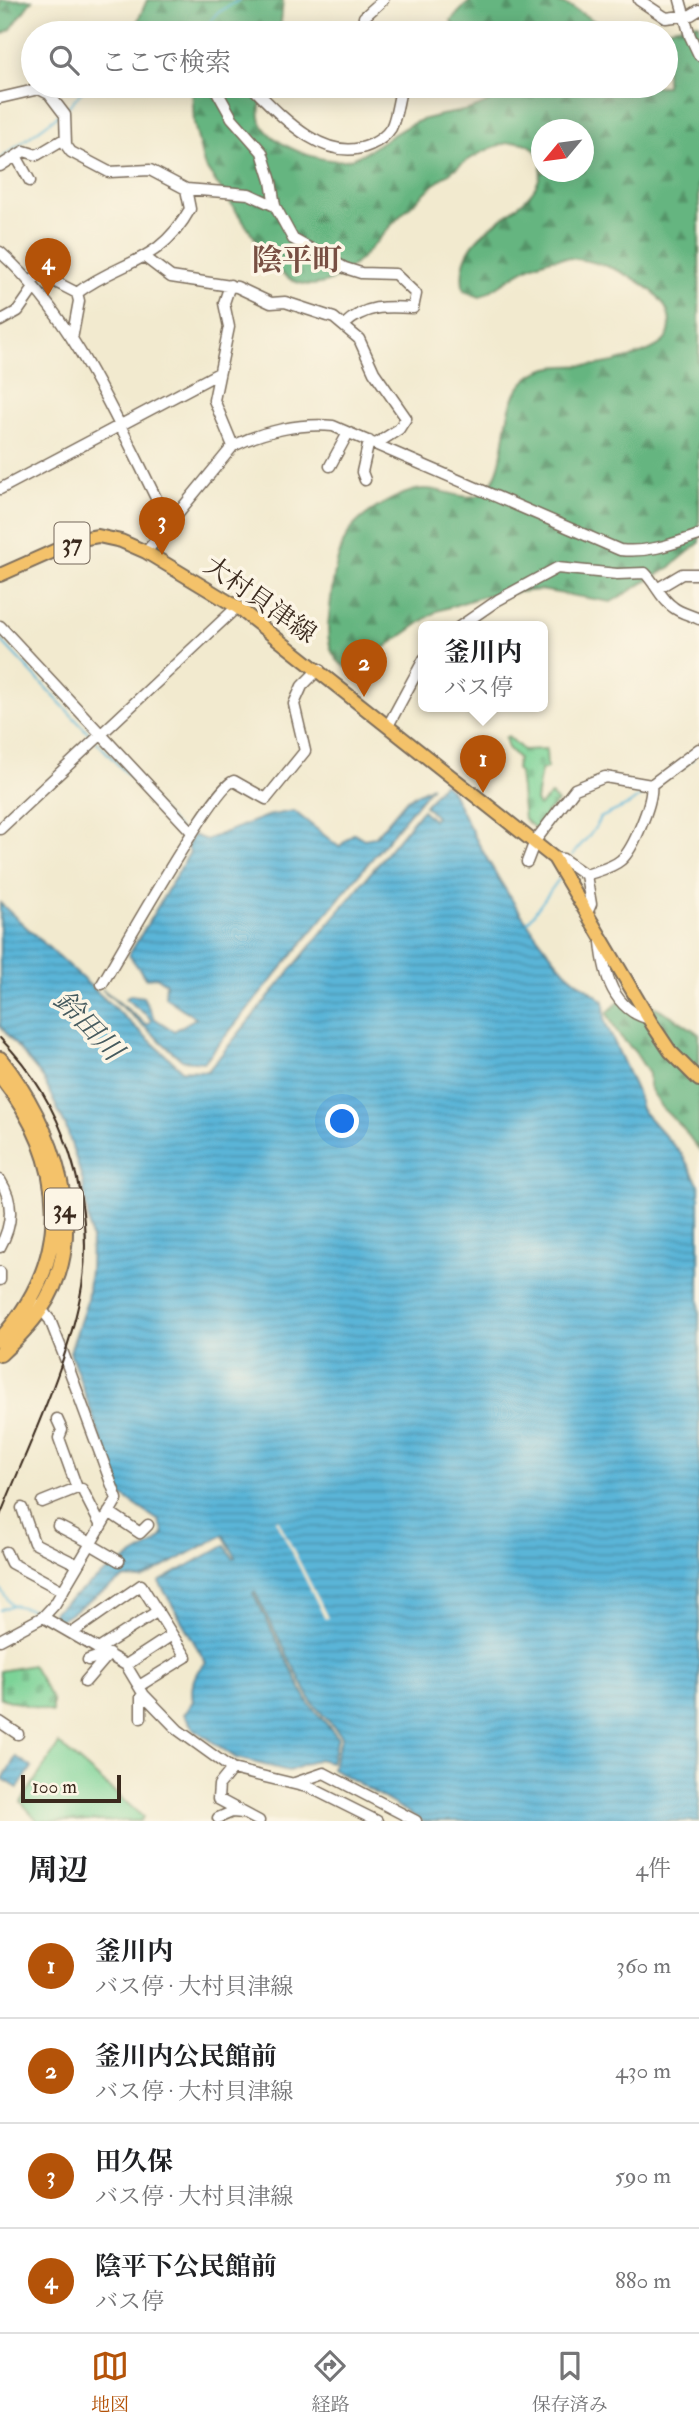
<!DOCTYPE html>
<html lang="ja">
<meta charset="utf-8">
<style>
body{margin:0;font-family:"IM FELL Double Pica","Noto Serif JP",serif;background:#f2f2f2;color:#202124}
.compass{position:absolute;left:531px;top:119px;width:63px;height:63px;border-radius:50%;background:#fff;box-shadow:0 4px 18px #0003;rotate:241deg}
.scale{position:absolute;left:21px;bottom:18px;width:100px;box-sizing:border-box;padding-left:7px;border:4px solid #3b2a1e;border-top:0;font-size:19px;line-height:24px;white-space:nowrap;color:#3b2a1e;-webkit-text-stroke:5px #fcf5e5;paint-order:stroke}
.you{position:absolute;left:343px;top:1122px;width:24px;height:24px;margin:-18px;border:5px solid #fff;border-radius:50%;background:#1a73e8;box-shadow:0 0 0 10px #1a73e833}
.badge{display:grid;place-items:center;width:46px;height:46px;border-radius:50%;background:#b45309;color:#fff;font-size:23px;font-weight:700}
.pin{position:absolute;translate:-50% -58px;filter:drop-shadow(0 2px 4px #0008)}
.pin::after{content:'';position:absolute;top:37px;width:24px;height:21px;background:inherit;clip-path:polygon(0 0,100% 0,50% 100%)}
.popup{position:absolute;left:418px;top:621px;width:130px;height:91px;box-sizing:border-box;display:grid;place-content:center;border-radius:10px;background:#fff;filter:drop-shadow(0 2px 5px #0005);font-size:23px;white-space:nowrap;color:#757577}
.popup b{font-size:26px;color:#202124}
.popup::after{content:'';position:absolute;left:50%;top:100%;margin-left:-14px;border:14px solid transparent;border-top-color:#fff}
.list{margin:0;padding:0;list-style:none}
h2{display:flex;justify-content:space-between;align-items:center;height:91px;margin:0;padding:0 28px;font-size:30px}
h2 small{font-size:23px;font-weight:400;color:#757577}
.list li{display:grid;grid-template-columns:46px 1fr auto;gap:21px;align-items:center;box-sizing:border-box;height:105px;padding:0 28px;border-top:2px solid #e0e0e0}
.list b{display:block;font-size:26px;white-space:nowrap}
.list p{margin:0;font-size:23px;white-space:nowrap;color:#757577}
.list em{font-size:23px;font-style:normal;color:#757577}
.icon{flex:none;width:38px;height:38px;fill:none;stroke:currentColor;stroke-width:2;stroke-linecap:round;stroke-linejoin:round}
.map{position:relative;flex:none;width:699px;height:1821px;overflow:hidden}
.search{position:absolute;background:#fff;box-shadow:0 4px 18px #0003;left:21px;right:21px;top:21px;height:77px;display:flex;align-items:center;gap:18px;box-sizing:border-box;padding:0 24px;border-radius:38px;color:#757577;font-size:26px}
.sheet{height:511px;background:#fff}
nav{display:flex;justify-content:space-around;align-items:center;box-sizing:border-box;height:98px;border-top:2px solid #e0e0e0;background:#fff;font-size:19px;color:#757577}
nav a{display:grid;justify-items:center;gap:4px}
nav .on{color:#b45309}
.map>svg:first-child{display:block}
</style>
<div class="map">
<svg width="699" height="1821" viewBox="0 0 699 1821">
<defs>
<pattern id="forest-firs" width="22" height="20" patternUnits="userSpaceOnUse" patternTransform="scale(1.75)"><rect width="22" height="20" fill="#65b580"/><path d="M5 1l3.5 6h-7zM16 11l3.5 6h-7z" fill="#549368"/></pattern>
<pattern id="cemetery-stones" width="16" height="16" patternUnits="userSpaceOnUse" patternTransform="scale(1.75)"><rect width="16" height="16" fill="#7cd397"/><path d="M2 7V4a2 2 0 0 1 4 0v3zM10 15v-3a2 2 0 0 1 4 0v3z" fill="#6cb582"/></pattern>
<pattern id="water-rules" width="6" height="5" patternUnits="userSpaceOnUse" patternTransform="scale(1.75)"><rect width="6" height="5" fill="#5ab5d8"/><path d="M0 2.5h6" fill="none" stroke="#4c93af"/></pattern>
</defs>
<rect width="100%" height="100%" fill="#fcf5e5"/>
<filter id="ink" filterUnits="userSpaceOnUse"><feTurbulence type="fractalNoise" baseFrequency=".0143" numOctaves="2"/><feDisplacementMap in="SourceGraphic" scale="14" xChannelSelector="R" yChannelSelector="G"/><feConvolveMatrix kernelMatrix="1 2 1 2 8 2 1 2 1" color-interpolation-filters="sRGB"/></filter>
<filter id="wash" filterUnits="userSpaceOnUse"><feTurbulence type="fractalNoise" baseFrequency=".00686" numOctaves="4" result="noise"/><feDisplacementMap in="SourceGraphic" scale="28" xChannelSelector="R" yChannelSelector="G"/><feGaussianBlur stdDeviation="1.57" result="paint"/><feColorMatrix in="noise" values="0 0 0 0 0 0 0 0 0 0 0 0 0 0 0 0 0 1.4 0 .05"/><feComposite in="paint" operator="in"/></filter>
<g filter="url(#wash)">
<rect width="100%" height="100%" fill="#f2eacf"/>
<path fill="#7cd397" stroke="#5c7e5a" stroke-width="2" d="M 59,1744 L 143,1817 L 140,1821 L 38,1821 L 21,1802 Z"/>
<path fill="url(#forest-firs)" stroke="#50704f" stroke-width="2" fill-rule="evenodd" d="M 0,0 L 32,0 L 11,29 L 0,35 Z
M 147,0 L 283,0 L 280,33 L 138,33 L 136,25 Z
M 471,0 L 552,0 L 571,7 L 614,33 L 454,33 L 451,20 Z
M 695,23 L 699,24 L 699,543 L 669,568 L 611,602 L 540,590 L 487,595 L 437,611 L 360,665 L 347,668 C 329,658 326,636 329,617 C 332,590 334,558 348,534 C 358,515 401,491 423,489 C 444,487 472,508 488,488 C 512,459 497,405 527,379 C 547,361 574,367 598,365 C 616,362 649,354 663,342 C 669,337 670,331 670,324 C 670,284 594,256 560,258 C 532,259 504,284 480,297 L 464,291 C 450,229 526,218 539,179 C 542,170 542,160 537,153 C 523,128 480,152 462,164 C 440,178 420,197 401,215 C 368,248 325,318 275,267 L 204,165 L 194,123 L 192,86 L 266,86 C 262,98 257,110 261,122 C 270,146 327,166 350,159 C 371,153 396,129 419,121 C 449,110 481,115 502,90 L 502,86 L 666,86 L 666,33 L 648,33 ZM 542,130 L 584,130 L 584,172 L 542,172 Z
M 622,999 C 652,1000 675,1018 699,1034 L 699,1150 L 682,1127 L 661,1107 L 649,1086 L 649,1074 L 635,1052 L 618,1034 L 607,1013 Z"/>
<path fill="url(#cemetery-stones)" stroke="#5c7e5a" stroke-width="2" d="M 508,736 L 523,750 L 546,749 L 547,768 L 541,770 L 536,801 L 539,806 L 551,795 L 558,802 L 545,814 L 549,820 L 538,831 L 524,819 L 519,773 L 516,769 L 518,758 L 508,748 L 505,738 Z
M 32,1665 L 52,1699 L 52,1712 L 0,1698 L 0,1671 Z"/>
<path fill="url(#water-rules)" stroke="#4a707b" stroke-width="2" d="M 443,783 L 451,790 C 482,854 518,918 565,971 C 576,982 591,991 604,1001 L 605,1022 L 637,1092 L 641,1109 L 683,1156 L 699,1185 L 699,1821 L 423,1821 L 332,1768 L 342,1736 L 312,1703 L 255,1592 L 253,1593 L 309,1704 L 338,1737 L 331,1762 L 318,1759 L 289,1771 L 236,1758 L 193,1728 L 184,1714 L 193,1701 C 190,1687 194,1671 206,1663 L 159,1582 L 225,1545 L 233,1558 L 236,1557 L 223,1535 L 142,1579 L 124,1578 L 58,1621 L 53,1618 L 53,1612 L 103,1574 L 157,1542 L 164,1533 L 159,1521 L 121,1495 L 70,1352 L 87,1301 L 90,1270 L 91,1239 L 83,1182 L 66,1127 L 43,1078 L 0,1026 L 0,903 L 182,1070 L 208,1071 L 422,810 L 433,820 L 436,817 L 425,806 Z
M 432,786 L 204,1062 L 182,1060 L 102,989 L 147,1025 L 151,1021 L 149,1017 L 126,999 L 130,995 L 143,997 L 154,1018 L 174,1031 L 196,1018 L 165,997 L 166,983 L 156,977 L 146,978 L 129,955 L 190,852 L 187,847 L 193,835 L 206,840 L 267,816 L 294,811 L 339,847 L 354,833 L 364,839 L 375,837 L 407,799 Z
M 16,1757 L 32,1767 L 18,1788 L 3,1779 Z"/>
<path fill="#f2eacf" d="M 278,1519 L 328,1618 L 325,1619 L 276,1520 Z"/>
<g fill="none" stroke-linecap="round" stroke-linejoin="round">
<path stroke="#5ab5d8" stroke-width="2" d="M 202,33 L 216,14 L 239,0
M 67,108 L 87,86
M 0,159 L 60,114
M 0,639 L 93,738
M 97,742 L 186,837
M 682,768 L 693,759
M 572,856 C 583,840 592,837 600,818 L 630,804 L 648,790
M 527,923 L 559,879
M 0,1589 L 12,1605
M 0,1610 L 13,1605 L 43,1612"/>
</g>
</g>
<g filter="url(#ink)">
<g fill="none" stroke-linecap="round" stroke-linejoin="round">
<g stroke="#7b6d5c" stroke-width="13">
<path id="minor" d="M 639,0 L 666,18 L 691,15 L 699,10
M 680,0 L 690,36 L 699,55
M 363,33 L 364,17 L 383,0
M 214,86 L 232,118 L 262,152 L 271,181 L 275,206 L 293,239 L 345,268 L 361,273 L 395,274 L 416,294 L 413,308 C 386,306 365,305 344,325
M 251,86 C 280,115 325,165 370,145 C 379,141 386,136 391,128 C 397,116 398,99 402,86
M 0,98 L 39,89 L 49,94 L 65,115 L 66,145 L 71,152 L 109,172 L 150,170 L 186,189 L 249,194 L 275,206
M 16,156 L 30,181
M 0,166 L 24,151 L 37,155 L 64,139
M 0,252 C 79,322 121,431 169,524
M 146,258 L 171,277 L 237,287 L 271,303 L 285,302 L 334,318 L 359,339 L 374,372 L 406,418 L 399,429 L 376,444
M 31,282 L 40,274 L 77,293
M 230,285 L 224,303 L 229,327 L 214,400 L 233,446
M 77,293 C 122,259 159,265 190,209 L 186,189
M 0,321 L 18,311 L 34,288
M 72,339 L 79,301 L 77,293
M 330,466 L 348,433
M 365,480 L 362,472 L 369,441
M 0,489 L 219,373
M 146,552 L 233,446 C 263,431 300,423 333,426 L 620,550 C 649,553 672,544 699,535
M 660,587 L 682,574 L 699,574
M 0,626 L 192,832
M 459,627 L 498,600 L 557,568 L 617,574 L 645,573 C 656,584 661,599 673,607 C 680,613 691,615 699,619
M 389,724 L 424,659
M 0,829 L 237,607
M 554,858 L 563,859 L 586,875 L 591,904 L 587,913
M 527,862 L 535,841 L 575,789 L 605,777 L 651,785 L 699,749
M 586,875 C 597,871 612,868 621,860 C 633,850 654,800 651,785
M 601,942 C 604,975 613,1009 649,1019
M 102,984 C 119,956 215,784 234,781 L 266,799 L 305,751 L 294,704 L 302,686 L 319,669
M 0,1180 C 14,1202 13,1224 0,1247
M 0,1272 L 0,1280
M 57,1419 L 62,1430 L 59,1438 L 77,1488 L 82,1489 L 101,1526
M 42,1502 L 77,1488
M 22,1508 L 34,1543 L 78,1565
M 109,1512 L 140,1533 L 148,1525
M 58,1526 L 91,1543
M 90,1544 L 119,1561
M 6,1552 L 11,1563 L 63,1591
M 43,1617 L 126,1665 L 144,1695 L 178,1730 L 232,1769 L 311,1788 L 377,1821
M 72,1633 L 141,1585 L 186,1657 L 139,1686
M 0,1640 L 43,1617 L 55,1604 L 117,1499 L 63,1353 L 50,1320 L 38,1305
M 100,1648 L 158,1611
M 88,1660 L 97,1657 L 103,1650
M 126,1665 L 172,1635
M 85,1682 L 109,1654
M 141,1718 L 141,1697 L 144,1695
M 0,1722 L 18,1734
M 232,1769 L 219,1785 L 218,1799 L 259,1821
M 295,1783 L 324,1773 L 416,1821
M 218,1818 L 232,1812 L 243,1813"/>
</g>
<g stroke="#7b6d5c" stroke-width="16">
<path id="major" d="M 0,575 L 81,539 L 98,536 L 121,541 L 146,552 L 237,607 L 554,858 L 652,1024 L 670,1051 L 699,1080"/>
</g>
<g stroke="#7b6d5c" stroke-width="18">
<path id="highway" d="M 0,1059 C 52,1124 94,1234 40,1310 C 29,1326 14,1341 0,1354
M 0,1075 C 68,1161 75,1258 0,1340"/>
</g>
<use href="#minor" stroke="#fff" stroke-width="10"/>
<use href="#major" stroke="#f4c26a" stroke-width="12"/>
<use href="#highway" stroke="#f4c26a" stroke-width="14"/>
<path stroke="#3b2a1e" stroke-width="2" d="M 0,1038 C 63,1101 95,1198 82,1286 C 70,1360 28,1446 0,1516"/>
</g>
</g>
<g text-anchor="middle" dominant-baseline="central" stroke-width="7" stroke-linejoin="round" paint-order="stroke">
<g fill="#fcf5e5" stroke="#75675a" stroke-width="2">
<rect x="54.5" y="522.5" width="35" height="41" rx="5"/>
<rect x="45" y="1188.5" width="38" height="41" rx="5"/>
</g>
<g font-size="24" font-weight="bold" fill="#3b2a1e">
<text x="72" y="543">37</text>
<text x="64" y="1209">34</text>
</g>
<g font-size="26" fill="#3b2a1e" stroke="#fcf5e5">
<text transform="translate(260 600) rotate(35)">大村貝津線</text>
</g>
<g font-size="28" font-style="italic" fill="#465b5f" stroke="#fcf5e5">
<text transform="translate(88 1026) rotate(46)">鈴田川</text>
</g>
<g font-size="30" font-weight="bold" fill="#784f43" stroke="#fcf5e5">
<text x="297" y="260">陰平町</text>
</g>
</g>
</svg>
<svg class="compass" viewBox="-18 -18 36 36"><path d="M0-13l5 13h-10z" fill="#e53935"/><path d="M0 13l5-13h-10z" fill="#757577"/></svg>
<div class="scale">100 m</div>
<div class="you"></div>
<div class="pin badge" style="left:483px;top:793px">1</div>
<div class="popup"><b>釜川内</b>バス停</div>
<div class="pin badge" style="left:364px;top:697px">2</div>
<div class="pin badge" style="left:162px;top:555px">3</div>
<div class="pin badge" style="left:48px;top:296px">4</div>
<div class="search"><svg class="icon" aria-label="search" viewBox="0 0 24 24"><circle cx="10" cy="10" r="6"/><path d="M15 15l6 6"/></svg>ここで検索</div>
</div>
<section class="sheet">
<h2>周辺<small>4件</small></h2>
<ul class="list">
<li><span class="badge">1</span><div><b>釜川内</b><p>バス停 · 大村貝津線</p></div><em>360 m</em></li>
<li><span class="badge">2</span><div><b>釜川内公民館前</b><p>バス停 · 大村貝津線</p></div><em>430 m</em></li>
<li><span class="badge">3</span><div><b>田久保</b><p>バス停 · 大村貝津線</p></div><em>590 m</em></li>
<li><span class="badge">4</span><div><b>陰平下公民館前</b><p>バス停</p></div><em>880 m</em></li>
</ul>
</section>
<nav>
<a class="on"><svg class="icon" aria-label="map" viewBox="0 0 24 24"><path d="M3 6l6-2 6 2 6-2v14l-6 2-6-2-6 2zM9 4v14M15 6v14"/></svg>地図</a>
<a><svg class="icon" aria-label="directions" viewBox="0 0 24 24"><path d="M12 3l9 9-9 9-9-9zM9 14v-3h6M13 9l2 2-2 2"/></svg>経路</a>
<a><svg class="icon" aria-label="saved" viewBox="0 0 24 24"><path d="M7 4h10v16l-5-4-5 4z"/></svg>保存済み</a>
</nav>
